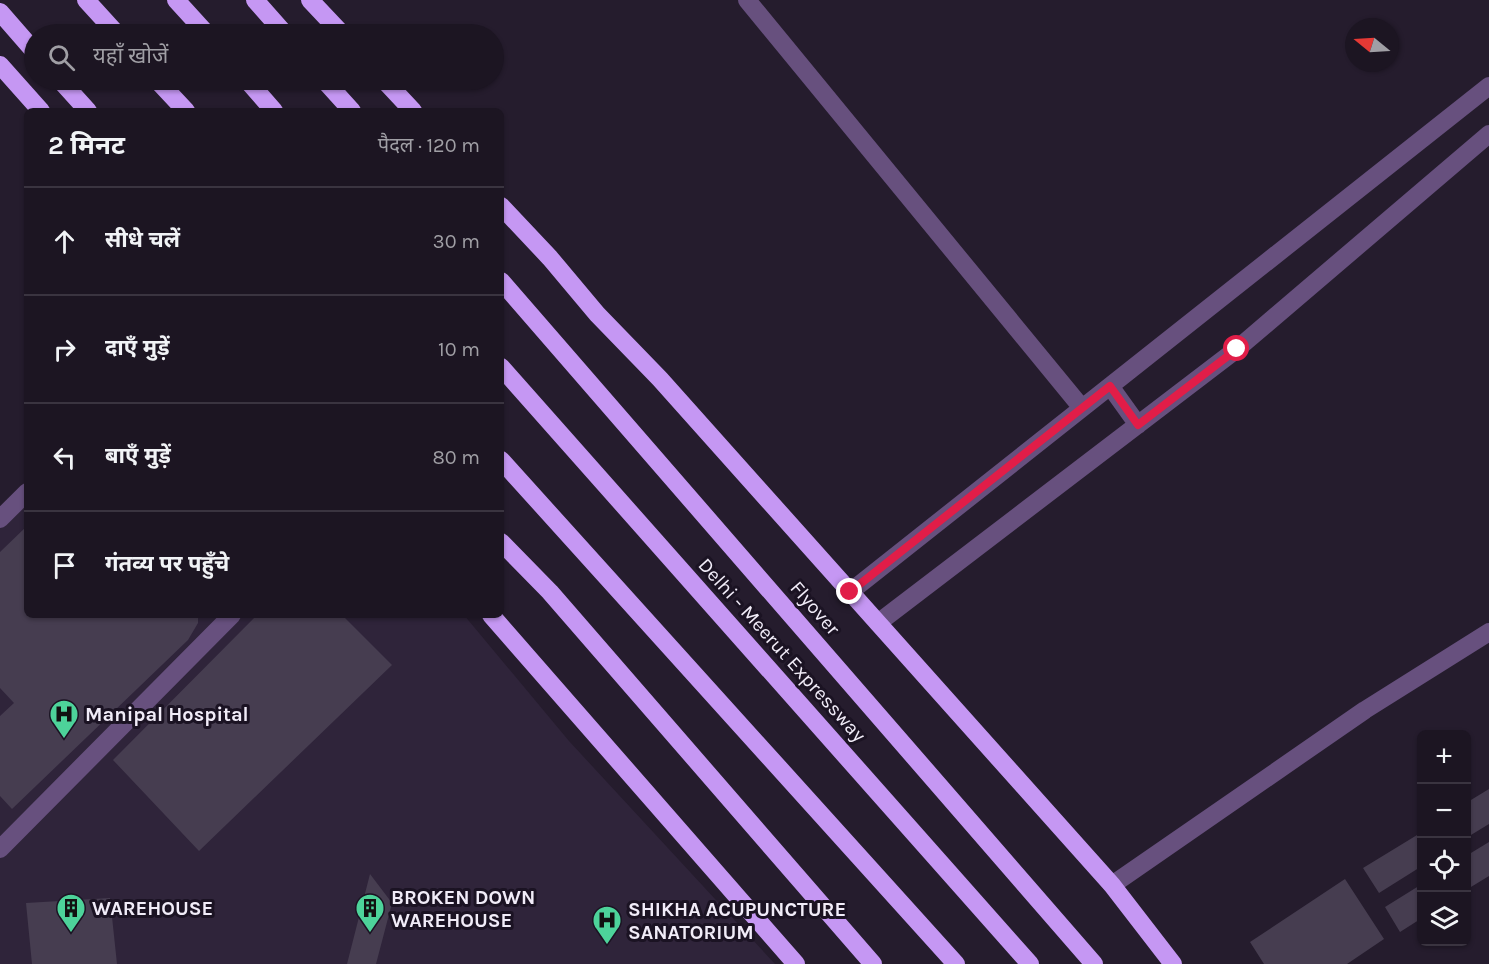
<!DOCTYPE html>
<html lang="hi">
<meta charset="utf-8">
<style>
body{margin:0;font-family:Karla,"Noto Sans Devanagari",sans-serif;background:#29222f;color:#f1f3f6}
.controls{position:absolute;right:18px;bottom:18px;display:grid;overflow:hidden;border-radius:9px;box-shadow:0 2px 4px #0004}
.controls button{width:54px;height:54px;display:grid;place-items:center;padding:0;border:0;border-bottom:2px solid #3a3440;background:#1c1522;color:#f1f3f6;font:30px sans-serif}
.compass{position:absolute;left:1345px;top:18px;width:54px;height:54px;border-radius:50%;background:#1c1522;box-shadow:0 2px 4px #0004;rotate:288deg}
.stop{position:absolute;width:18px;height:18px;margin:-14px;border:4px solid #e11d48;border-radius:50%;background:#fff}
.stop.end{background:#e11d48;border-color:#fff;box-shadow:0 2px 6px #0008}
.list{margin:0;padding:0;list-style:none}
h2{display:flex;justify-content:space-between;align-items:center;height:78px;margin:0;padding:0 24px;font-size:26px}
h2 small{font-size:20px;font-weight:400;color:#a09fa5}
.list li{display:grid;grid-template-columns:39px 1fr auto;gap:18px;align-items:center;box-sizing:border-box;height:108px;padding:0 24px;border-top:2px solid #3a3440}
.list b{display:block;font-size:22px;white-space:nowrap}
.list em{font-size:20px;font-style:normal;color:#a09fa5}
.icon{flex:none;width:33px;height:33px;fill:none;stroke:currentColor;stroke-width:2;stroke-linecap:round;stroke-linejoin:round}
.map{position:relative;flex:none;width:1489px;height:964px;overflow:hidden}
.search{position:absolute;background:#1c1522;box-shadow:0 2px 4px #0004;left:24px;top:24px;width:480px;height:66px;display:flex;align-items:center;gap:15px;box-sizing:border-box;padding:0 21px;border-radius:33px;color:#a09fa5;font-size:22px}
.panel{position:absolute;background:#1c1522;box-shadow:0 2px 4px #0004;left:24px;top:108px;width:480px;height:510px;border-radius:9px}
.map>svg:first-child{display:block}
</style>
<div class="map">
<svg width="1489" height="964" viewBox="0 0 1489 964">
<rect width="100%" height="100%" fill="#251c2d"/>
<path fill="#2f243a" d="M 27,482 L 27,615 L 464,615 L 569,741 L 775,964 L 0,964 L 0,510 Z"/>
<path fill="#463d50" d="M 27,526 L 27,615 L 198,615 L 198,623 L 188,640 L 12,809 L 0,796 L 0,716 L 14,703 L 0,688 L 0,552 Z
M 257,615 L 342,615 L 392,665 L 199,851 L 113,760 Z
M 1489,789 L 1489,824 L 1466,838 L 1466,803 Z
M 1422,832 L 1422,866 L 1379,893 L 1363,868 Z
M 1489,842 L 1489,876 L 1466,890 L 1466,856 Z
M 370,874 L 392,903 L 376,964 L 347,964 Z
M 1345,879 L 1384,939 L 1347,964 L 1264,964 L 1250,942 Z
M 1422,884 L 1422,918 L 1400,932 L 1385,907 Z
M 110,898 L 117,964 L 32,964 L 26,903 Z"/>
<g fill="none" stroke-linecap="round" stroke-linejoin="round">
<path stroke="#67507e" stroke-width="18" d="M 747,0 L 1082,408
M 1110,386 L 1138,425
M 0,519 L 27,492
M 850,592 L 1489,86
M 878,623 L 1237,349 L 1489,134
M 0,849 L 232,615
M 1112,885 L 1365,710 L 1489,632"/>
<path stroke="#c597f3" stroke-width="18" d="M 86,0 L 117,34
M 176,0 L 207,34
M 255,0 L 285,34
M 310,0 L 342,34
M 0,12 L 34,51
M 0,65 L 41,111
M 60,80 L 88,111
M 157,80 L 186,111
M 247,80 L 274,111
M 324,80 L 352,111
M 384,80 L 413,111
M 501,206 L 550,258 L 597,314 L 660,379 L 1112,885 L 1173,964
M 501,281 L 1094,964
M 501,367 L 1030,964
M 501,460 L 956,964
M 501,542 L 550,592 L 873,964
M 491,615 L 796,964"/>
</g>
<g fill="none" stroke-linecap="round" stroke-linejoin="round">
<path stroke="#e11d48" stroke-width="8" d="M 850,592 L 1110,386 L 1138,425 L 1237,349"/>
</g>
<defs>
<g id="hospital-pin" transform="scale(1.5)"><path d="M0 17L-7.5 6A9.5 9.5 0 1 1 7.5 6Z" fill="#4dd39a" stroke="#1b1323"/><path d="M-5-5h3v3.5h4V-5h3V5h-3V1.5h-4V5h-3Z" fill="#111"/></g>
<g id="building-pin" transform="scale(1.5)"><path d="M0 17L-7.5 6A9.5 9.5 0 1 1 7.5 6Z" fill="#4dd39a" stroke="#1b1323"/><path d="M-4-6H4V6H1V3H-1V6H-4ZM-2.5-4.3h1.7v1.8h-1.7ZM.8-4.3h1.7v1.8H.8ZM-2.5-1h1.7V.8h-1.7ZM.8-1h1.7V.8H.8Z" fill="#111"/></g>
</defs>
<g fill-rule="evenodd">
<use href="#hospital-pin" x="64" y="714"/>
<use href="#building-pin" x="71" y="908"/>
<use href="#building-pin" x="370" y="908"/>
<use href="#hospital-pin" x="607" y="920"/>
</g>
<g text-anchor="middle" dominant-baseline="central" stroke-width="6" stroke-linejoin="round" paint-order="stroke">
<g font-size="20" fill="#f1ecf8" stroke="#1b1323">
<text transform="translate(815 608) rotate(49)">Flyover</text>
<text transform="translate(782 650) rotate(48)">Delhi - Meerut Expressway</text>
</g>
<g font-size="20" font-weight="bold" fill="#f1ecf8" stroke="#1b1323" text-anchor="start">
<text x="85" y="714">Manipal Hospital</text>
<text x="391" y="897">BROKEN DOWN<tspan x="391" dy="23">WAREHOUSE</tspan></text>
<text x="92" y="908">WAREHOUSE</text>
<text x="628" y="909">SHIKHA ACUPUNCTURE<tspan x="628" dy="23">SANATORIUM</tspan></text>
</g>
</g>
</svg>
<div class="controls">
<button>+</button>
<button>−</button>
<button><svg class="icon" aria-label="locate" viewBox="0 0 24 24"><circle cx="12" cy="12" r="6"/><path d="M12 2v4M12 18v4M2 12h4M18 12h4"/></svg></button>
<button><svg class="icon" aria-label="layers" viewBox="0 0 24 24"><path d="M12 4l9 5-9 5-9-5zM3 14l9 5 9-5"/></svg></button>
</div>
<svg class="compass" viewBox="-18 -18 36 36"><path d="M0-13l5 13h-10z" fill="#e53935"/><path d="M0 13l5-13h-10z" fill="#a09fa5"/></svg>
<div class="stop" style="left:1237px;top:349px"></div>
<div class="stop end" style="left:850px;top:592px"></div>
<div class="search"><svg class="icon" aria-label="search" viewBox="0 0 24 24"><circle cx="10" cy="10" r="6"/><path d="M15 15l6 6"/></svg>यहाँ खोजें</div>
<section class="panel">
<h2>2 मिनट<small>पैदल · 120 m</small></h2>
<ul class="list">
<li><svg class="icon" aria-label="ahead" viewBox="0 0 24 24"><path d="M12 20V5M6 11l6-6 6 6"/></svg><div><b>सीधे चलें</b></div><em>30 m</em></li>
<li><svg class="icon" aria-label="right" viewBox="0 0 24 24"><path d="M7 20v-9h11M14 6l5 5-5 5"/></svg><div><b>दाएँ मुड़ें</b></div><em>10 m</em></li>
<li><svg class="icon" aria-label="left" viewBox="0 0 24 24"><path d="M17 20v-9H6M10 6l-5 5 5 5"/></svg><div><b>बाएँ मुड़ें</b></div><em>80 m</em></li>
<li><svg class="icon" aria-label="arrive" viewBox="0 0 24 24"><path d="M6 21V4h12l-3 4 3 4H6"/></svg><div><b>गंतव्य पर पहुँचे</b></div></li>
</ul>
</section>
</div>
